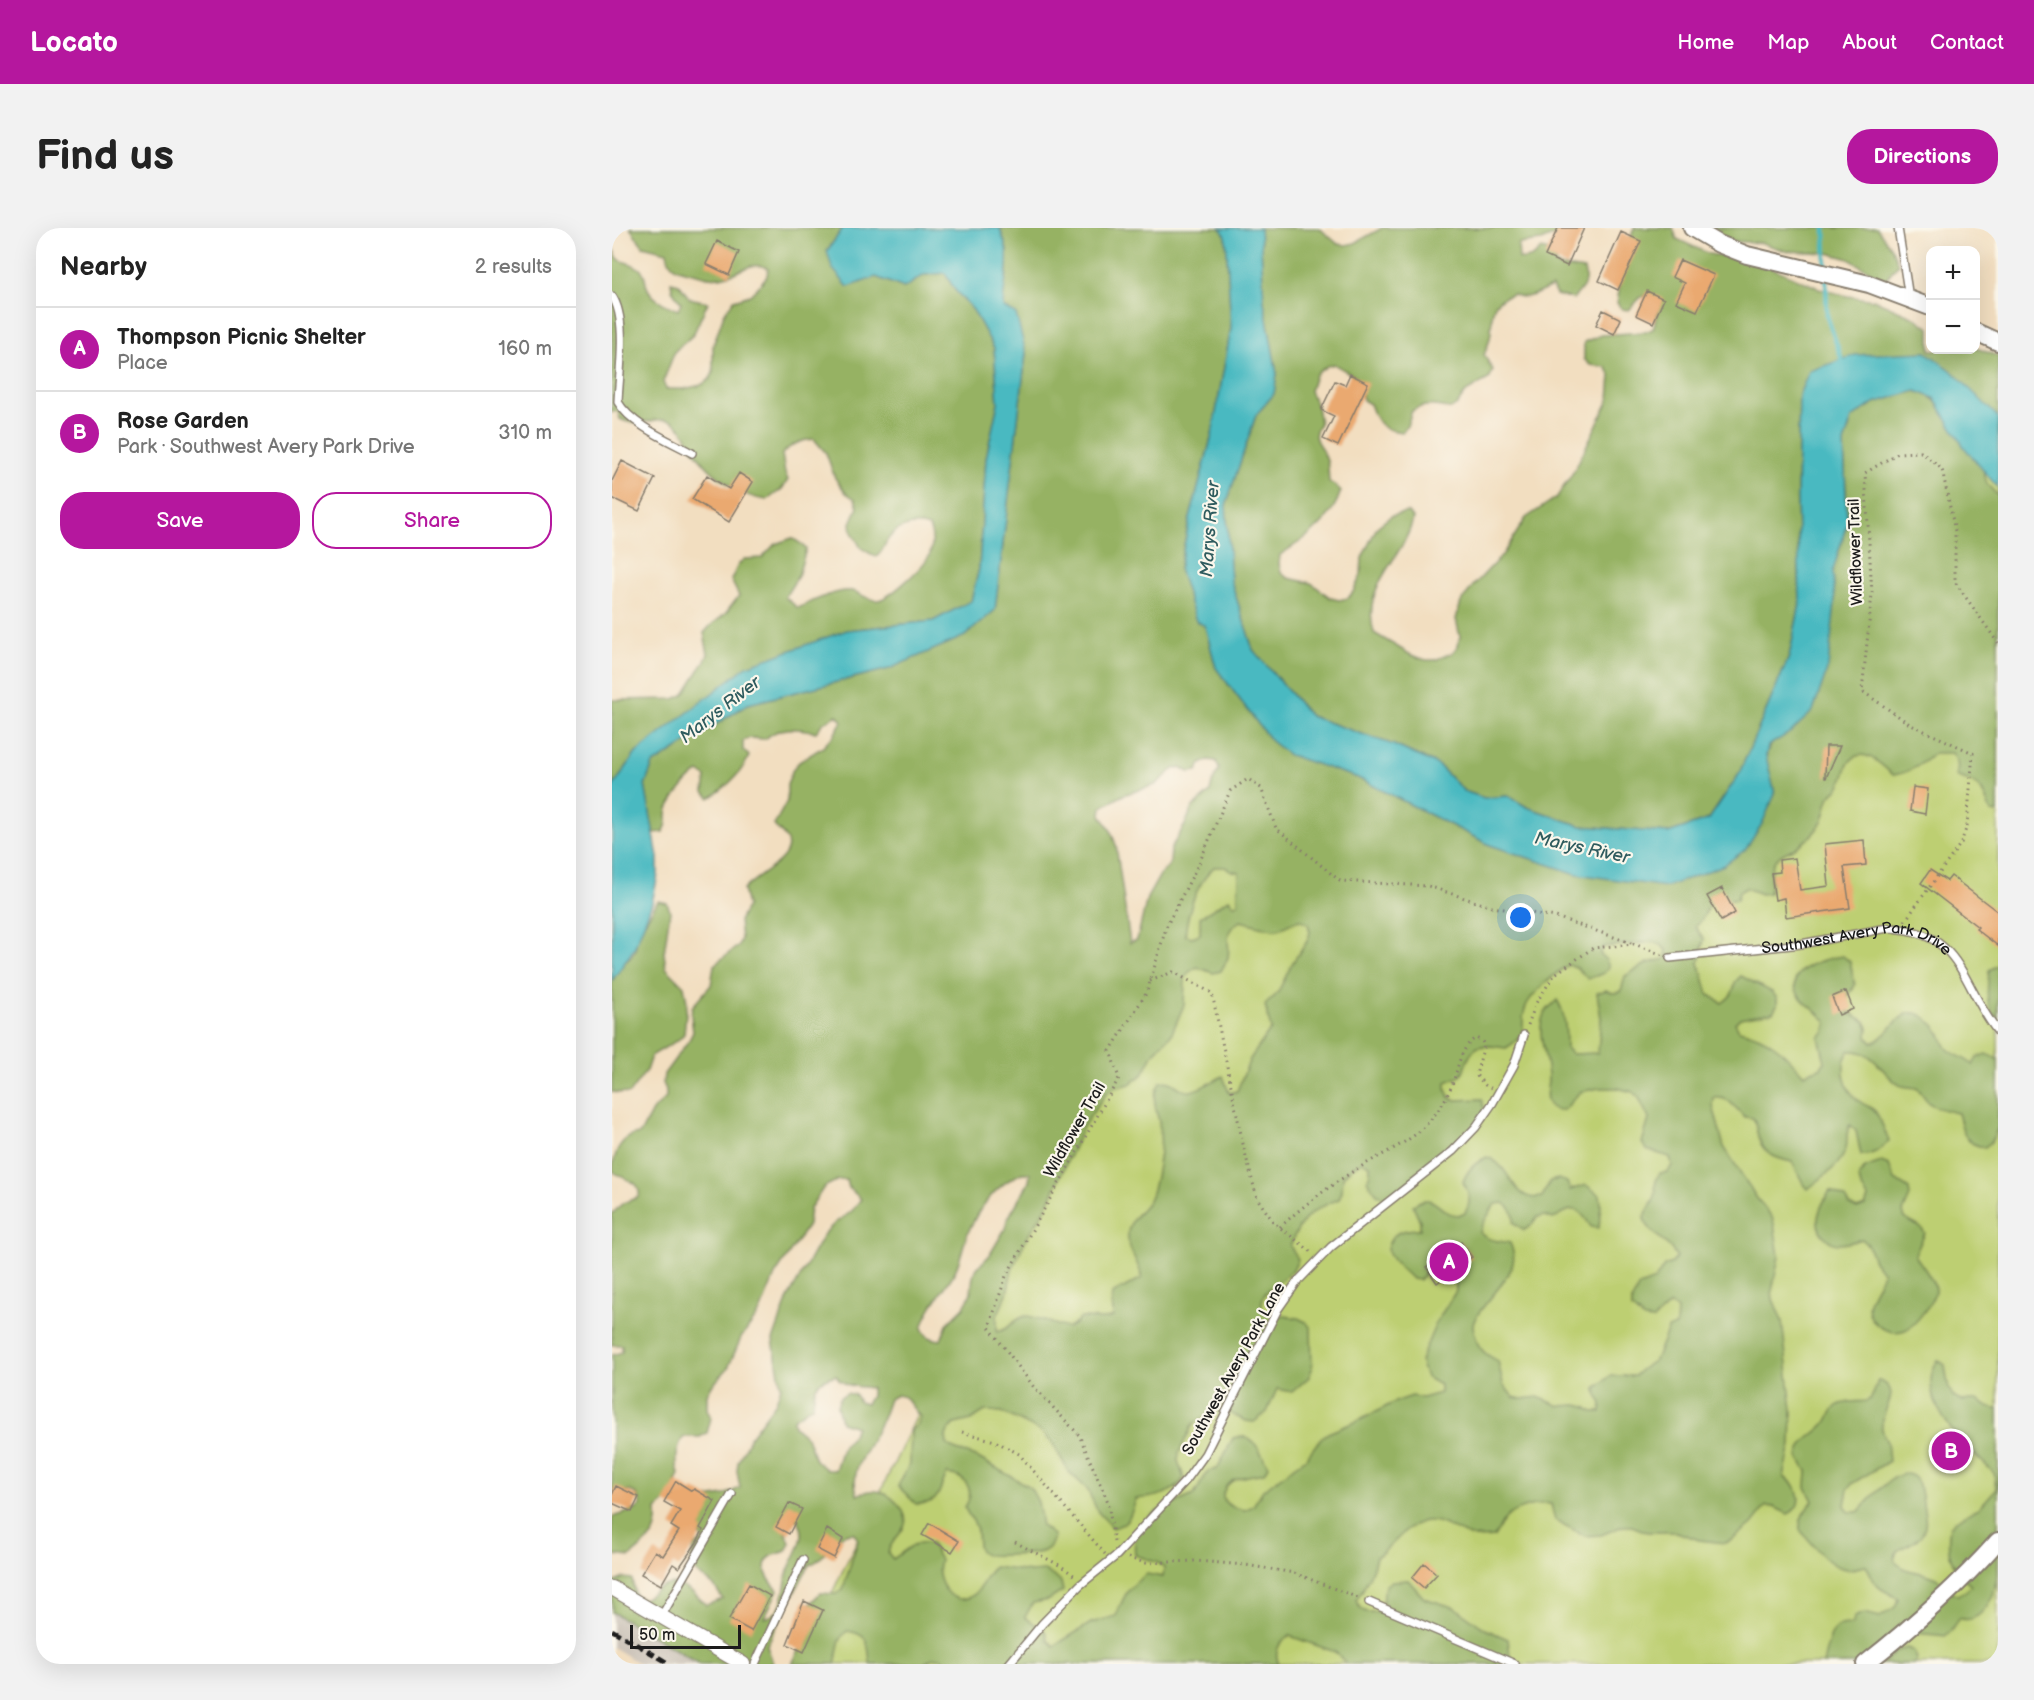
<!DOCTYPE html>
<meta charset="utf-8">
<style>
body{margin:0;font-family:"Balsamiq Sans",sans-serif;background:#f2f2f2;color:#222}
.controls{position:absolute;right:18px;top:18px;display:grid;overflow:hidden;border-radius:12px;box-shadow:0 6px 24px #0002}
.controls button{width:54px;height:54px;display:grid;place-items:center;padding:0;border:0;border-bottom:2px solid #e0e0e0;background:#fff;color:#222;font:30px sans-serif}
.scale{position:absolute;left:18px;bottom:15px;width:111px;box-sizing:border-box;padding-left:6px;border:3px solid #1c1c1c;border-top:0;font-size:16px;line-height:21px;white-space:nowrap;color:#1c1c1c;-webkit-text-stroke:4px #fbf7ec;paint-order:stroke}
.you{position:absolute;left:909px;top:690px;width:21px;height:21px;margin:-15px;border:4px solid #fff;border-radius:50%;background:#1a73e8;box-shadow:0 0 0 9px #1a73e833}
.badge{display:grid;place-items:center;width:39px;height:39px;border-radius:50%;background:#b5179e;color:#fff;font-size:20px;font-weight:700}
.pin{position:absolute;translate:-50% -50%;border:3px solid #fff;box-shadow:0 2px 6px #0006}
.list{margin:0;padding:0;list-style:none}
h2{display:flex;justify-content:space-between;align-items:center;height:78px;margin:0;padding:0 24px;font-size:26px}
h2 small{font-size:20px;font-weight:400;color:#767676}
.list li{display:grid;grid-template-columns:39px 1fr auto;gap:18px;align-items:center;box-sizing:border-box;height:84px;padding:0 24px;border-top:2px solid #e0e0e0}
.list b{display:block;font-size:22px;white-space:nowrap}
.list p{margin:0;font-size:20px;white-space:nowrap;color:#767676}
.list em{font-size:20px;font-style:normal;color:#767676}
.actions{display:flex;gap:12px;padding:18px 24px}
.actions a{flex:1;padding:14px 0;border:2px solid #b5179e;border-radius:24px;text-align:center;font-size:21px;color:#b5179e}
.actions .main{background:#b5179e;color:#fff}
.map{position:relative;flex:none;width:1386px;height:1436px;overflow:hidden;border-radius:24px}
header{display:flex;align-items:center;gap:36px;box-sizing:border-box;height:84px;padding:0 30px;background:#b5179e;color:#fff}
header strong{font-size:28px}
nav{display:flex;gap:33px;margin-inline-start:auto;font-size:21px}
.intro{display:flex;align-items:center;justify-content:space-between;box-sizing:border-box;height:144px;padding:0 36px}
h1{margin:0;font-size:42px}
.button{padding:15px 27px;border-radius:24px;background:#b5179e;color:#fff;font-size:21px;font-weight:700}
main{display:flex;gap:36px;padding:0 36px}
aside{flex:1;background:#fff;border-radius:24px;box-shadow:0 6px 24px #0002}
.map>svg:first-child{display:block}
</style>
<header>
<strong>Locato</strong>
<nav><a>Home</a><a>Map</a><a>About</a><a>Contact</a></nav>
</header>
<div class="intro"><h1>Find us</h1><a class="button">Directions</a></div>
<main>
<aside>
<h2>Nearby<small>2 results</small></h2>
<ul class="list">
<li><span class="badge">A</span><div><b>Thompson Picnic Shelter</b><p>Place</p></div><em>160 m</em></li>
<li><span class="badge">B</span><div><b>Rose Garden</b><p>Park · Southwest Avery Park Drive</p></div><em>310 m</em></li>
</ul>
<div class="actions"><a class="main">Save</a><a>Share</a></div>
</aside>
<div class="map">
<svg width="1386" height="1436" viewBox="0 0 1386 1436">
<rect width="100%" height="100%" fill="#fbf7ec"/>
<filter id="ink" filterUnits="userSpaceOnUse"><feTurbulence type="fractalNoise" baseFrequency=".0167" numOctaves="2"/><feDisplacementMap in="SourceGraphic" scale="12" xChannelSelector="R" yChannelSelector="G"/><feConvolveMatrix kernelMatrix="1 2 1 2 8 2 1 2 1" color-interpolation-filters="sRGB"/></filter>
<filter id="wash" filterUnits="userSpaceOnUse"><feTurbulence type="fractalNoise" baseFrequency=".008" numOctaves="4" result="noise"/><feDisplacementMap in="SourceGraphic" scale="24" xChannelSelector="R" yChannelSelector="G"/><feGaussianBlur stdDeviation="1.35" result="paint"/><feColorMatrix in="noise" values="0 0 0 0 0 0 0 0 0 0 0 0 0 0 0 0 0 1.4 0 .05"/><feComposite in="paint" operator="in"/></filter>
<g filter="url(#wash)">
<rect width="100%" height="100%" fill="#f2dec0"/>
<path fill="#cbc2b8" d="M 0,1384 L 88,1436 L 28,1436 L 0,1419 Z"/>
<path fill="#bdcf72" stroke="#6c7647" stroke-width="1.5" d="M 1304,163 L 1322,170 L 1352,219 L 1386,260 L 1386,1436 L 186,1436 L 641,486 L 677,527 Z"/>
<path fill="#96b264" stroke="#596740" stroke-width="1.5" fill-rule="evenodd" d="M 18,0 L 231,0 L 215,23 L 264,49 L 292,60 L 312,47 L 333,45 L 343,62 L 361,82 L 382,120 L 386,175 L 374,230 L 367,341 L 359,373 L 321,393 L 235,402 L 24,525 L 0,560 L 0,472 L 62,471 L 71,467 L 93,433 L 96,426 L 92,405 L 98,398 L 113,386 L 127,368 L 119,352 L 126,337 L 132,331 L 150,330 L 163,316 L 180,310 L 188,315 L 194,321 L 186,348 L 173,369 L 186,380 C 199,374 225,361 240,363 C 249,365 256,373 266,372 C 279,370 313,337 318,326 C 321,316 321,307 317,299 C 303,294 286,298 277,310 C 271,317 272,324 264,329 L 249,320 L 240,304 L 239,295 L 246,279 L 243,271 L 234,265 L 223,250 L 214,225 L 202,211 C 189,212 179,216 170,226 L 173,245 L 176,252 L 170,261 L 155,272 C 130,270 101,248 86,228 C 77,218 74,202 62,194 C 49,186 26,201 8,191 L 6,183 L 0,184 L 0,13 C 4,43 16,28 30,43 C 34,48 33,51 34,56 C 38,71 54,77 66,82 L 69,75 L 60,62 L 59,54 L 67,56 L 77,70 L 96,74 L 81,107 L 63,123 L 51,154 L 54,161 L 72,161 L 89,157 L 97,152 L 101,145 L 101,118 L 112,86 L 122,72 L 138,67 L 145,60 L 155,48 L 156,40 C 137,32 130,45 112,48 C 102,51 95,49 85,46 C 70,42 57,43 55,24 L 31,18 Z
M 388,0 L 608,0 L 614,7 L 619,100 L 600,207 L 577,294 L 567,341 L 593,398 L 604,440 L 659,513 L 677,526 L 746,550 L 878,617 L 965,646 L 1163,566 C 1159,551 1147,525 1161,515 L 1223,375 L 1221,343 L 1235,295 L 1232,215 L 1240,190 L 1262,175 L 1304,163 L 1315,167 L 1323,173 L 1369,233 L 1375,256 L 1386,268 L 1386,585 L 1379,584 C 1369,558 1370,557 1344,548 C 1347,539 1346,533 1340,525 L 1323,525 C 1310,535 1299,545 1281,547 C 1272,539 1258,524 1245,528 C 1231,534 1235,550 1227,559 C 1224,563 1220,565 1218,569 C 1214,576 1214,585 1211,592 C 1207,600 1197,611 1189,616 C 1181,623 1168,624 1162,634 C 1156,643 1161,655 1157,665 L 1149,666 L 1134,660 L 1127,664 L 1125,672 L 1101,672 C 1093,681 1093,692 1083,699 L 1092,711 L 1087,735 L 1096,766 L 1110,775 C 1119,769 1122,764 1123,754 L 1129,748 L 1160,764 L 1165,770 L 1165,777 L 1161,784 L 1128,790 L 1123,795 L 1127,802 C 1158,809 1171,823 1191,846 L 1208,840 L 1213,834 L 1207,809 L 1213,804 L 1215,795 C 1208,783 1191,777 1185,764 C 1173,740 1215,730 1231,728 L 1238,734 L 1243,757 L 1234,771 L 1233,779 L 1238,785 L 1253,793 L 1256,800 L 1255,809 L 1260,815 C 1274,809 1280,795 1293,787 C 1306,779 1321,795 1328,805 C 1331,810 1332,818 1337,822 C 1344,828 1354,830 1361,837 L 1365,829 L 1374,826 L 1386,831 L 1386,900 L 1379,914 L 1373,919 C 1352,917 1351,903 1346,885 C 1337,883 1323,881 1316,874 C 1312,870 1310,863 1304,860 C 1298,858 1291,860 1286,856 C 1269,845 1262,821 1237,823 C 1227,838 1232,862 1247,873 C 1252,877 1259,879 1263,883 C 1269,891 1273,904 1277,913 C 1268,922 1262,927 1249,927 L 1244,903 L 1238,897 C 1233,905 1236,912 1234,921 C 1228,939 1210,949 1196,961 L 1191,955 L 1180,934 C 1161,930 1149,925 1145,904 C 1144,897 1145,896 1141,890 L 1133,889 C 1122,880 1118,868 1102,870 L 1101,878 L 1112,919 L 1144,969 L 1160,989 L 1162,996 L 1167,1028 L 1160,1063 L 1161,1071 L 1170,1093 L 1180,1182 L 1179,1217 L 1172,1249 C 1187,1257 1194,1278 1176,1286 L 1162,1279 L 1154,1278 L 1140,1296 L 1120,1312 L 1113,1315 L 1087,1312 L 1065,1304 L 1035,1304 L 1020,1298 L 1011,1298 L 989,1307 L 973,1308 L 943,1292 L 939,1276 C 930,1274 902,1281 896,1288 C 890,1293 886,1302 882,1309 C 874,1310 866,1311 858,1308 C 844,1304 825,1288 809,1294 C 791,1300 781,1319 764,1329 C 760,1346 754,1358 744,1372 C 749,1386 757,1385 770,1383 L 773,1358 L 780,1353 L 796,1352 L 812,1370 L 844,1380 L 873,1401 L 896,1411 L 898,1428 L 902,1436 L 735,1436 L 723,1424 L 678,1408 C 667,1413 661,1425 667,1436 L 332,1436 L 330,1430 L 321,1430 L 311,1436 L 258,1436 C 256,1417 258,1406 235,1403 C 224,1413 227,1423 223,1436 L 180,1436 L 191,1414 L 191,1383 L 208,1365 L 224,1366 L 231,1361 L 246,1312 L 242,1305 C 218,1304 217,1331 197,1337 L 155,1417 L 161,1436 L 88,1436 L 0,1384 L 0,1356 L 11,1350 L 20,1351 L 23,1367 L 31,1371 C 39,1367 44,1361 52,1358 C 66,1351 85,1367 94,1377 L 111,1371 C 108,1367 105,1362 102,1358 C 88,1343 71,1347 83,1318 L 90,1313 L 87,1294 L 95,1270 L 112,1267 L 128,1260 L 125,1243 L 126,1234 L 138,1209 L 164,1174 L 169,1158 L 161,1112 L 176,1070 L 212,1006 L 224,994 L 239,984 L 249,971 L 237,960 L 235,952 L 226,952 L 212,959 L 198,980 L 196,997 L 163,1047 L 148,1084 L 129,1110 L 116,1140 L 99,1159 L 95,1166 L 95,1181 L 99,1190 L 95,1205 L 88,1209 L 72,1209 C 64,1218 63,1235 67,1246 L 57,1271 L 45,1282 C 47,1310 37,1311 18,1329 L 2,1327 L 0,1326 L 0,1289 L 23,1282 L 29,1277 L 25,1266 L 18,1263 L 0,1262 L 0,1127 L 10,1124 L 10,1117 L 0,1117 L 0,986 L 11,975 L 27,969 C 29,950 12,954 1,943 C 1,926 9,907 28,906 L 40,883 L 54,870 L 54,862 L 51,855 L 52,846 L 77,812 L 81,804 L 79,787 L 80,779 L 99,757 L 102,737 L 126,718 L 129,711 L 127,693 L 135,678 L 131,662 C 142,648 185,631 174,611 C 172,606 165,602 162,597 L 175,573 L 175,557 L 181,541 L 187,534 L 211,519 L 222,507 L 230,493 L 225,487 L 211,495 L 204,504 C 186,500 168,497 153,511 L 138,510 L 131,513 L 131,522 L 137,528 C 130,545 113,560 98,570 L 92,564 L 94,549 L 87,544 C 78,548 60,571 56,581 C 53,591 58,594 51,604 L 41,605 L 33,557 L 41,536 L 136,476 L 277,441 L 383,382 L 414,125 L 390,79 L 391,63 L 395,47 L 395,22 ZM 596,532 L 604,533 L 607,541 L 600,555 L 598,564 L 580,580 L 573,597 L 559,620 L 558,636 L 548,647 L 535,670 L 525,712 L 518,715 L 504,617 L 498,601 L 489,587 L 490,579 L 511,567 L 543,557 L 562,541 L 570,540 L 577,544 L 585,543 L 589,536 ZM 602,639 L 613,639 L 620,643 L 627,644 C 628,654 625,664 626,675 L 622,677 L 617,671 L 588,689 L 588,706 L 580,709 L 573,707 C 576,682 584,657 602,639 ZM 689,692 L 696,696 L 698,704 L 696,712 L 681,734 L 665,766 L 653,777 L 659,801 L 638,831 L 625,863 L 617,865 L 611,848 C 601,853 589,861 579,863 C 566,865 564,850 548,854 C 539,872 543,876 547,894 C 549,905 549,921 547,931 C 545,943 543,961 537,972 C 530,984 516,991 516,1007 C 515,1022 528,1036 530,1050 L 500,1066 C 498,1075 502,1081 501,1089 C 489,1094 481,1089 469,1090 L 463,1096 L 456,1100 C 447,1098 419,1087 414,1088 C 403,1089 398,1102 385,1104 L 385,1088 L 395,1066 L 400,1042 L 414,1011 L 433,982 L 471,899 L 494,865 L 502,860 L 518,856 L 531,846 L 542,825 L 559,807 L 572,777 L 573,751 L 577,744 L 585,739 L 601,745 L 609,743 C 611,739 615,733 616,729 C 619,712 609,706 628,693 C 637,694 660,703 666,701 C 674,699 680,693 689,692 ZM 1041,714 L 1049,717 L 1055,723 L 1053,731 L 1036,735 L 1013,748 L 1009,764 L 1001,765 L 994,762 L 985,765 L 989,790 L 986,825 L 960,826 L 954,820 C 954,804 954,786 945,772 C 941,776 935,781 932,786 C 923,807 937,831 936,852 C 936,860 932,868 936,875 C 940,882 946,882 952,882 L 968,864 L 987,860 L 1005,860 L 1021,864 L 1027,870 L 1037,891 L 1030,915 L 1035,922 L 1058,929 L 1060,937 L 1056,944 L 1048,945 C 1040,957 1045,958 1043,968 C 1041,976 1034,983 1032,991 C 1039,1008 1057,1013 1065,1029 L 1060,1035 L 1052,1038 L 1043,1052 L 1027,1058 L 1020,1072 L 1020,1081 L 1032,1091 L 1041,1092 L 1058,1076 L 1065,1082 L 1064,1098 L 1056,1101 L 1043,1132 L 1028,1142 L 1023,1148 L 998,1148 L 984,1160 L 985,1168 L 990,1175 L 989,1184 L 981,1184 L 974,1179 L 964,1177 L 948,1178 L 926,1169 L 910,1171 L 901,1169 L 891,1156 L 886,1133 C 875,1127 868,1123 864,1111 C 863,1106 861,1101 861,1097 C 863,1083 895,1056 900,1038 C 903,1031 901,1022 898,1015 C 886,1012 877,1014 868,1005 L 870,997 L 883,976 L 892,975 C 900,981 903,986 902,995 L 912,1002 L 919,998 L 925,989 L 933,988 L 941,991 C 961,978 966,977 979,999 L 987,1000 L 989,976 L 988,967 L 974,957 L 958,962 L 955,954 L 947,951 L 938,953 L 930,969 C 899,975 901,938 875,929 C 864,934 855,942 851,954 C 858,966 860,975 852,986 C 826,992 826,960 801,977 L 808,993 L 808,1001 C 791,1002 780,1002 775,1021 C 779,1034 791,1041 800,1051 L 808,1052 C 817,1039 826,1017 843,1030 L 844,1063 L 825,1093 L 808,1133 L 814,1149 L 828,1157 L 828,1165 L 810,1170 L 800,1168 L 783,1174 L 748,1192 L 716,1205 L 709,1210 L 694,1230 L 651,1262 L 641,1278 L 633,1282 C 629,1281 623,1280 619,1278 C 605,1272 612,1257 622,1252 C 631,1248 642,1247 652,1245 L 656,1238 C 647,1222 642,1204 621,1210 L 605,1241 L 596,1243 L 582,1267 C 555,1279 518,1287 523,1327 L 546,1335 L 552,1340 L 551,1349 L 535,1346 C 516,1359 512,1367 504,1388 L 479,1395 L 442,1418 L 436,1412 L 434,1404 L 413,1389 L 421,1375 L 437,1372 L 451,1363 L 449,1354 L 434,1343 L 418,1344 L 383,1339 C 371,1346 372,1361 360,1368 C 339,1381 321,1350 328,1332 L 319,1316 C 302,1311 294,1323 281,1331 L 276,1325 C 278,1313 290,1307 293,1296 C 297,1283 276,1263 264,1263 C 258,1262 250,1265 245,1267 C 238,1242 252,1227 263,1206 C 269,1195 273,1183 277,1171 L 285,1167 L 293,1169 L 308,1189 L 306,1197 L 299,1202 L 298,1235 L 286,1258 L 304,1276 C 330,1276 325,1264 335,1246 C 354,1248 364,1262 353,1279 C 355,1288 362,1291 364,1299 C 367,1307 363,1320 371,1326 C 375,1329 427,1326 432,1323 C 439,1320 440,1315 442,1308 L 430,1298 L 426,1274 L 418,1259 L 366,1230 L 342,1221 L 335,1216 L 334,1208 L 337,1201 L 343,1196 L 359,1192 L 373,1183 L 390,1184 L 428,1203 L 440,1214 L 456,1243 L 475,1261 L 486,1284 L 501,1300 C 517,1296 520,1285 524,1271 C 543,1269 561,1267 572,1250 L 566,1233 L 567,1225 L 581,1196 L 604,1183 L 611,1182 L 634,1193 L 642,1194 L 655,1184 L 665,1161 L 680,1164 L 697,1149 L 700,1141 L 699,1100 L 694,1094 L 686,1090 L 651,1085 C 643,1055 679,1056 686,1031 L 678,1018 C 688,991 701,981 727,971 L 730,963 L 731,948 L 742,938 L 751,934 L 758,937 L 758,945 L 755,953 L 765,966 L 772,970 L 780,967 L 819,938 L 828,925 L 862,902 L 871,890 L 872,880 L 870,871 L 845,872 L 838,870 L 834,862 L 834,854 L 849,848 C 862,818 860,814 894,820 C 922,803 904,799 915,776 C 921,765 945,744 956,737 L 964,739 L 976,751 L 992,745 L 997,739 L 994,732 L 988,726 L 991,719 ZM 410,945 L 418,945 L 417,954 L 395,992 L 393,1001 L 377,1028 L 365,1040 L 361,1048 L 359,1064 L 356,1072 L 352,1079 L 335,1096 L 329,1112 C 319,1111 314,1109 310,1100 C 316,1079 330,1065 341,1047 C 348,1036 350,1020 355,1007 C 365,982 384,956 410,945 ZM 224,1147 C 231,1160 246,1158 259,1160 L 259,1168 L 254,1176 L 247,1174 L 243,1167 L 235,1165 L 228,1169 L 225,1178 L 229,1194 L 244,1199 L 238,1211 L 231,1217 L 223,1242 L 215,1242 L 203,1232 L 195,1209 L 182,1198 L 181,1191 L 201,1177 C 202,1157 204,1153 224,1147 ZM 184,1291 C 199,1307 182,1326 176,1343 C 171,1361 174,1386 152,1390 L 166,1362 C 158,1354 145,1337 160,1328 C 164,1326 170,1325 174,1323 L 178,1315 L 172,1300 Z
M 648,0 L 707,0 L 726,16 L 734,17 L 743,15 L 770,0 L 947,0 L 945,6 L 929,13 L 906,16 L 907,31 C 917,32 922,29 929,21 L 937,23 L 945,38 L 972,42 C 976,56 970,61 961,71 L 944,67 L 940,59 C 926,64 914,74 901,66 C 877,72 881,85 879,103 C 879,111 875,120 872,127 L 881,142 L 878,150 L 854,164 L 845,177 L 839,181 C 825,178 813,175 800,183 L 795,198 L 791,204 C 769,202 765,196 758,176 L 751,172 L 748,156 L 744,149 L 722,136 L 715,138 L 703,147 L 698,163 L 705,178 L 708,195 C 697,212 708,214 714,230 C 717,237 716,246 717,254 L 724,258 L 729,263 C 719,295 695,309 668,327 L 667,336 L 669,345 L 676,350 L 699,355 L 719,370 L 727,372 L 736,370 L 741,364 L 749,347 L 750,330 L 765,299 L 779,288 L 795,284 L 801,290 C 793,331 748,355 762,405 L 799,427 L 814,432 L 823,432 L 840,425 L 846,418 L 848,409 L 844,391 L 849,374 L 861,358 L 891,326 L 914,290 L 945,269 L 962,243 L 997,172 L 999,147 L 994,139 L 978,137 L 972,131 L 972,114 L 989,107 L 1033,104 L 1041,101 L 1048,77 L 1036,67 L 1029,69 L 1017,82 L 1010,81 L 1005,75 L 1013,26 L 1022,0 L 1061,0 L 1065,11 L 1097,26 L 1142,32 L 1209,61 L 1235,68 L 1263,72 L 1302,89 L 1318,100 L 1318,122 L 1364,120 L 1386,128 L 1386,220 L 1322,157 L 1187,167 L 1185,270 L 1188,376 L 1177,429 L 1126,548 L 1097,591 L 1056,605 L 969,598 L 915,579 L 896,568 L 872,570 L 852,563 L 826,537 L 782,517 L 698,488 L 641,422 L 619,353 L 614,277 L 644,187 L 662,166 L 665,146 L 652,74 Z
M 1076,0 L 1265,0 L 1280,21 L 1286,36 L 1273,52 L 1237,31 L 1216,25 L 1174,23 L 1150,15 L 1116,13 Z
M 46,673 L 55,675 L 58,683 L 52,725 L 54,740 L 72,758 L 75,774 L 72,806 L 66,812 L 39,828 L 34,843 L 17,866 L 0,864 L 0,745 L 18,730 L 23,723 L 26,705 Z
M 1386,737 L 1386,790 C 1371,780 1376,758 1377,742 Z
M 1269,934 L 1277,937 L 1283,952 L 1297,961 L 1298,968 L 1291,984 L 1293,991 L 1308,999 L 1313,1005 L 1303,1027 C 1308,1035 1324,1054 1323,1063 C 1322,1073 1302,1099 1293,1102 C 1276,1109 1252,1094 1257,1074 C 1260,1065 1267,1055 1271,1045 L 1262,1033 L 1256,1017 L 1250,1011 C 1243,1013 1234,1016 1227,1016 C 1222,1016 1217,1013 1214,1010 C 1198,996 1209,977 1218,963 L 1233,970 L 1237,977 L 1245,981 L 1253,978 L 1256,970 L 1248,956 L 1247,948 L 1253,940 Z
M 1326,1132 L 1333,1137 C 1335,1149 1335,1171 1350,1173 C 1355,1173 1361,1171 1365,1172 C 1374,1176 1374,1181 1386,1181 L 1386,1348 C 1383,1354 1383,1361 1381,1367 C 1374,1382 1363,1396 1347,1390 L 1339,1403 L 1333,1408 C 1322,1406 1311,1407 1301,1404 L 1260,1436 L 1211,1436 C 1215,1420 1218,1391 1240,1397 L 1243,1389 L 1252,1385 L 1268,1389 L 1283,1379 L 1286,1371 C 1279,1365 1269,1363 1264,1356 C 1259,1350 1259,1344 1254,1338 C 1246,1339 1238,1343 1230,1340 C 1213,1335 1200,1314 1188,1302 C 1187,1289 1193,1283 1201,1273 L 1194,1259 L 1195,1243 L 1186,1229 C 1189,1211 1201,1209 1212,1197 C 1219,1190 1218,1180 1229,1176 C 1253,1168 1257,1185 1266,1152 C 1294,1163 1267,1181 1270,1201 C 1271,1205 1273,1210 1275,1214 C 1276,1220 1276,1227 1277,1233 L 1241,1255 L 1236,1261 L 1233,1277 L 1237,1284 L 1246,1284 C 1265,1263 1305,1215 1311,1275 C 1312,1284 1316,1296 1311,1304 C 1306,1313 1294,1318 1285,1323 L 1282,1331 C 1293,1348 1313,1341 1327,1352 C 1335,1358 1336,1364 1346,1367 L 1354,1363 L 1359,1358 C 1340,1338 1333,1328 1338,1299 L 1344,1292 L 1367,1280 L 1384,1261 L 1382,1245 C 1356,1220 1299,1171 1326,1132 Z
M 1295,1420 L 1302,1423 L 1305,1431 L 1303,1436 L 1270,1436 L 1284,1423 Z"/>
<path fill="#4ab9c1" stroke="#336a6e" stroke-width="1.5" d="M 231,0 L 388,0 C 390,8 394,16 395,24 C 397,43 391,60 391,79 L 404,86 L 414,125 L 383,382 L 353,408 L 277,441 L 136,476 L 41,536 L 33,557 L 46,629 L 46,647 L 40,675 L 22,721 L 0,753 L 0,560 L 24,525 L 135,438 L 235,402 L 321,393 L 359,373 L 367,341 L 374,230 L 386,175 L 382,120 L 361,82 L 343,62 L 333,45 L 312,47 L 292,60 L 264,49 L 236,59 L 220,40 L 215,23 Z
M 608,0 L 648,0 L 652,74 L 665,146 L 662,166 L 644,187 L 614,277 L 619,353 L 641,422 L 698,488 L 782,517 L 826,537 L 852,563 L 872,570 L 896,568 L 915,579 L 969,598 L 1056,605 L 1097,591 L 1126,548 L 1177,429 L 1188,376 L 1185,270 L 1187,167 L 1197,143 L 1243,127 L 1314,124 L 1339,142 L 1386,189 L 1386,260 L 1352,219 L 1322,170 L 1304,163 L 1262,175 L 1240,190 L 1232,215 L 1235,295 L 1221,343 L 1223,375 L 1216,439 L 1201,483 L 1179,504 L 1156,518 L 1154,528 L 1163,566 L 1150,596 L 1134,621 L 1112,637 L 1054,659 L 965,646 L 878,617 L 746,550 L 677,527 L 659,513 L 604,440 L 593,398 L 584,393 L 567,341 L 577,294 L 600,207 L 619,100 L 614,8 Z"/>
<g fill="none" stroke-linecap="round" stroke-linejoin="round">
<path stroke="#4ab9c1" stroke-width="4.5" d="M 1213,0 L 1214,42
M 1214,51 L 1215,88 L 1231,135"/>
</g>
<g id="blocks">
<path fill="#eaa970" d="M 946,0 L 972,0 L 955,38 L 933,28 Z
M 1009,4 L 1029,13 L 1006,62 L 987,53 Z
M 105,13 L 127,24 L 117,47 L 94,36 Z
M 1068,32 L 1102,47 L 1085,83 L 1064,74 L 1073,55 L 1060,49 Z
M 1035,63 L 1052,71 L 1041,95 L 1024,87 Z
M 991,82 L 1009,91 L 1002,106 L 984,97 Z
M 738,146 L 756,155 L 726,218 L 711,211 L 722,188 L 709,182 L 723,153 L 733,157 Z
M 10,233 L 43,250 L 27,283 L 0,270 L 0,253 Z
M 127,245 L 141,254 L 117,294 L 80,271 L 95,247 L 117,261 Z
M 1214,518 L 1228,518 L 1214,550 L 1213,550 Z
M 1301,559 L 1316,561 L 1313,586 L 1298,583 Z
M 1252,612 L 1254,637 L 1232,639 L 1238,680 L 1174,689 L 1172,670 L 1163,672 L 1159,645 L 1168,644 L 1167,632 L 1183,630 L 1188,662 L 1217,658 L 1213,616 Z
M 1318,642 L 1335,653 L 1339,648 L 1386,684 L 1386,718 L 1364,701 L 1366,699 L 1309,655 Z
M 1110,660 L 1123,685 L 1109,693 L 1095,668 Z
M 1234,763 L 1241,781 L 1227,787 L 1220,769 Z
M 849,1014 L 860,1029 L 825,1055 L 814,1039 Z
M 64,1253 L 80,1263 L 82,1261 L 103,1273 L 88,1300 L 91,1302 L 85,1314 L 67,1340 L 61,1336 L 49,1357 L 29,1346 L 43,1323 L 51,1328 L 67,1303 L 59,1298 L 68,1283 L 52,1274 Z
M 4,1258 L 27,1269 L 20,1284 L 0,1275 L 0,1267 Z
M 177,1275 L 190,1281 L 177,1306 L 164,1299 Z
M 317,1295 L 347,1313 L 340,1324 L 310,1307 Z
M 215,1301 L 231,1311 L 222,1330 L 205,1321 Z
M 812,1335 L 825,1346 L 812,1360 L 800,1350 Z
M 137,1356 L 158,1368 L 139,1403 L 117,1391 Z
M 192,1373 L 211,1382 L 192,1424 L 175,1416 Z"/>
</g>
</g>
<g filter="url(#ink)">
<use href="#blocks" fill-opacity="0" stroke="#877d6e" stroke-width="1.5"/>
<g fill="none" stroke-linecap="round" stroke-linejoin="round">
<g stroke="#877d6e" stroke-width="10">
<g id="service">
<path d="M 1286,0 L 1297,70"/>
<path d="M 0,68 C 16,91 7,145 6,174 C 19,197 58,213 80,225"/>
<path id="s1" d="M 1058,730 L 1189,716 L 1276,700 C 1351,702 1349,758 1386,804"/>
<path d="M 757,1374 L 903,1436"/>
<path d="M 49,1389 L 120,1266"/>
<path d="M 143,1436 L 191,1332"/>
<path d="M 397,1436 L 430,1396 L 468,1357 L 505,1327 L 575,1251 L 593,1226 L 666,1081 L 685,1054 L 719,1019 L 841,923 L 864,899 L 880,876 L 902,837 L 912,807"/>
</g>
</g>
<g stroke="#877d6e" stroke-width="16">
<path id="minor" d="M 0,1360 L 131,1436"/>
</g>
<g stroke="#877d6e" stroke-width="20">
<path id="tertiary" d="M 1080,0 L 1107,16 L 1135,27 L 1257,56 L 1318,79
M 1364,104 L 1386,114
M 1253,1436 C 1300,1399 1346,1358 1386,1313"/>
</g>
<path stroke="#877d6e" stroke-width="3" stroke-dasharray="1.5 4.5" stroke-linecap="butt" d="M 1293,693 L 1349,615 L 1355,598 L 1361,525 L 1299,497 L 1250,463 L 1260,366 L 1253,245 L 1286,225 L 1309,224 L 1330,241 L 1343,303 L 1343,354 L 1386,415
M 538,753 L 561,744 L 600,765 L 632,921 L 645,970 L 662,995 L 701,1025
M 916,797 L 924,775 L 943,746 L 981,720 L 1022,716 L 1051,727
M 668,999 C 691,978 717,958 745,941 C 764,929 796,915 811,900 C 824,887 835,871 841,854 C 847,838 848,819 864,810 L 870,813 L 872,817 L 864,847 L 873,857 L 879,860
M 350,1204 L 383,1213 L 407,1226 L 493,1326
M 403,1314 L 449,1338 L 463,1348
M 502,1314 L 496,1274 L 467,1207 L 421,1158 L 377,1099 L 394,1048 L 507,850 L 498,823 L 535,764 L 555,697 L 588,633 L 618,563 L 636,551 L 649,560 L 664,600 L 728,653 L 816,658 L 880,679 L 944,689 L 1022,716
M 516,1330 L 534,1335 L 584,1333 L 634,1337 L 682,1345 L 749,1371"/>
<use href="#service" stroke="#fff" stroke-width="7"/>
<use href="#minor" stroke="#fff" stroke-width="14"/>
<use href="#tertiary" stroke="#fff" stroke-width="16"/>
<path stroke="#1c1c1c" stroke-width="4.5" stroke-dasharray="9 4.5" stroke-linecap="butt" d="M 0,1402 L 58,1436"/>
</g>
</g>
<g text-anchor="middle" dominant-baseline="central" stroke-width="4.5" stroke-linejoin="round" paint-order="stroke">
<g font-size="16" fill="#1c1c1c" stroke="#fbf7ec">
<text transform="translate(1244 324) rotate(-92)">Wildflower Trail</text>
<text stroke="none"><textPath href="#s1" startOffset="190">Southwest Avery Park Drive</textPath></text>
<text transform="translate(463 902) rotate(-60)">Wildflower Trail</text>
<text transform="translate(622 1141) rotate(-61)">Southwest Avery Park Lane</text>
</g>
<g font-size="18" font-style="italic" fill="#2e5b5e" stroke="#fbf7ec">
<text transform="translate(598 301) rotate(-86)">Marys River</text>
<text transform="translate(108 482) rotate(-38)">Marys River</text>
<text transform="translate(970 620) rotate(12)">Marys River</text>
</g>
</g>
</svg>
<div class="controls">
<button>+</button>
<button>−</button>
</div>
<div class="scale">50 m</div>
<div class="you"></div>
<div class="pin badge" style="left:837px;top:1034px">A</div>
<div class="pin badge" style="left:1339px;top:1223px">B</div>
</div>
</main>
